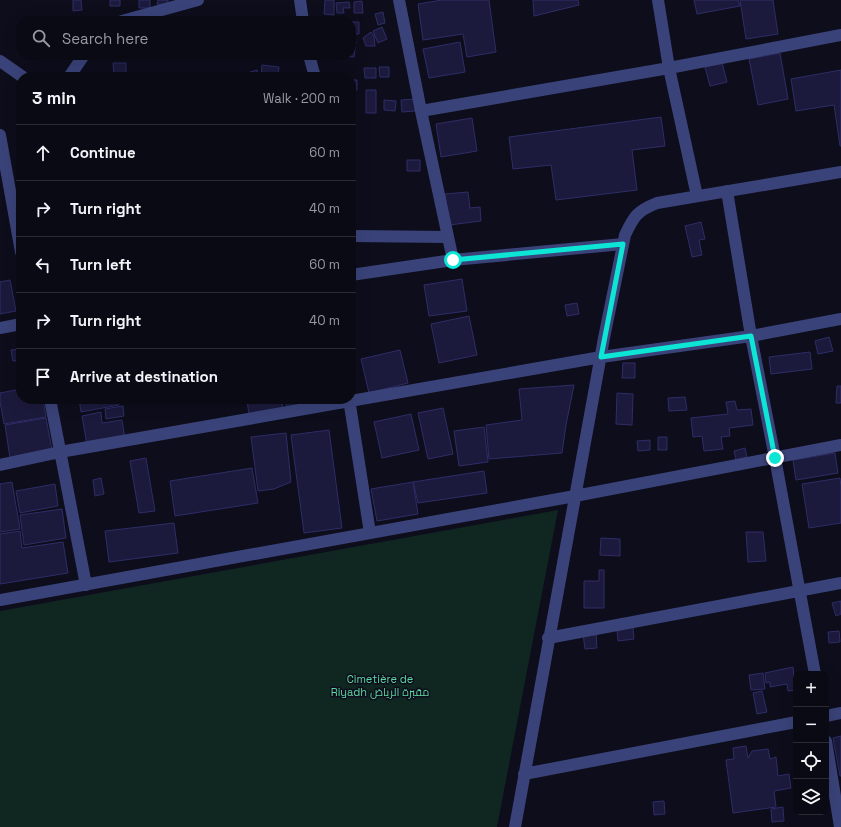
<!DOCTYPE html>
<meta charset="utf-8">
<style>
body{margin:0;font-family:"Space Grotesk",Cairo,sans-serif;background:#181822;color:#f1f3f6}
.controls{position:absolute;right:12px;bottom:12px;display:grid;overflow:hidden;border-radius:8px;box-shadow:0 4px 16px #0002}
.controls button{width:36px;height:36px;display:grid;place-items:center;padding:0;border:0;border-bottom:1px solid #2a2b34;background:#0a0a15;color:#f1f3f6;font:20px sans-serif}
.stop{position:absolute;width:12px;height:12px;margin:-9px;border:3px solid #0de6d5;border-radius:50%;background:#fff}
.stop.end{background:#0de6d5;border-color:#fff;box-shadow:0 1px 4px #0008}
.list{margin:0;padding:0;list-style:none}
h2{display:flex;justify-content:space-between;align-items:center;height:52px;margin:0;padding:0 16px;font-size:17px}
h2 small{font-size:13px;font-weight:400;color:#999aa0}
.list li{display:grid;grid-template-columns:26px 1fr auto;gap:12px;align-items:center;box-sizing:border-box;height:56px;padding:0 16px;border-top:1px solid #2a2b34}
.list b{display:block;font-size:15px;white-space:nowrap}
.list em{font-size:13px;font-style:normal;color:#999aa0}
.icon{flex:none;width:22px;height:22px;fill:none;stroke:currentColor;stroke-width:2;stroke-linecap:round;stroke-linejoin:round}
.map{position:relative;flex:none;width:841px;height:827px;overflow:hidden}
.search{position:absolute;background:#0a0a15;box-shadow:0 4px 16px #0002;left:16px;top:16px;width:340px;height:44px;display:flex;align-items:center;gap:10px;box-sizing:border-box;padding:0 14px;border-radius:16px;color:#999aa0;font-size:15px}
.panel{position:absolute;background:#0a0a15;box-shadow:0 4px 16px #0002;left:16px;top:72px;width:340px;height:332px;border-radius:16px}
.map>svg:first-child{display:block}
</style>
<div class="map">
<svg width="841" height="827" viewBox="0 0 841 827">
<rect width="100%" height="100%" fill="#0d0d1c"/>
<path fill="#102621" d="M 558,510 L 497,827 L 0,827 L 0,611 Z"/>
<path fill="#1b1a3c" stroke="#2e2d67" d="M 73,0 L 81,0 L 82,10 L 73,11 Z
M 110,0 L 120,0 L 120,6 L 110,6 Z
M 139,0 L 150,0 L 150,8 L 139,8 Z
M 158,0 L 168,0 L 168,5 L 157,4 Z
M 325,0 L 334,0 L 334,15 L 324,14 Z
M 442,0 L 489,0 L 496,52 L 467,57 L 463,34 L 423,40 L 418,4 Z
M 533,0 L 578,0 L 579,5 L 534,16 Z
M 694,0 L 738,0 L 740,6 L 697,14 Z
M 740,0 L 773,0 L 778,34 L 746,39 Z
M 362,1 L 363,13 L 354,13 L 354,2 Z
M 349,2 L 350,8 L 343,8 L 344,13 L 337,13 L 336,3 Z
M 383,12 L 385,23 L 378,25 L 375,14 Z
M 351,22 L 359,22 L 359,34 L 351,34 Z
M 382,27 L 387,39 L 378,43 L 373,31 Z
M 371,32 L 374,36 L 375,46 L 366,46 L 363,38 Z
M 351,40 L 356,41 L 354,57 L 338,56 L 351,55 Z
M 460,42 L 465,72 L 429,78 L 423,49 Z
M 780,53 L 788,99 L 758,105 L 749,59 Z
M 722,62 L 727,82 L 710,86 L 705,67 Z
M 113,63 L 126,63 L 126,76 L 114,76 Z
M 262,65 L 279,67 L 278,77 L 261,77 Z
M 379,67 L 389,67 L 389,77 L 380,77 Z
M 364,68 L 376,68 L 376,78 L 365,78 Z
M 257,70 L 258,76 L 251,77 L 250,72 Z
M 841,70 L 841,146 L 840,146 L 834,105 L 796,111 L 791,79 Z
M 351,80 L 357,80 L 357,90 L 351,90 Z
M 366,90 L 376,90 L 376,113 L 366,113 Z
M 351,94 L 355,94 L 355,108 L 351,107 Z
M 415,99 L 415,111 L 402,112 L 401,100 Z
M 384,100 L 396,101 L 395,111 L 384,110 Z
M 661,117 L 665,146 L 632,150 L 637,190 L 556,200 L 551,165 L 513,169 L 509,137 Z
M 472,118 L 477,151 L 441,157 L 436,124 Z
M 407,160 L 420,160 L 420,171 L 407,171 Z
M 468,192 L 470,208 L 480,207 L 481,221 L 449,225 L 445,194 Z
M 701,222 L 705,239 L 699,240 L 702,255 L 692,257 L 685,226 Z
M 462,279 L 467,311 L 429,316 L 424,285 Z
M 10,280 L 16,311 L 0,314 L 0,282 Z
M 577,303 L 579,314 L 567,316 L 565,305 Z
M 469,316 L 477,355 L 439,363 L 431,324 Z
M 829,337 L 833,351 L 818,354 L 815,341 Z
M 21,349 L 21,360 L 13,361 L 11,350 Z
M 400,350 L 408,383 L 369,393 L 361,359 Z
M 810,352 L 812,369 L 771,374 L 769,357 Z
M 623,363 L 635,363 L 635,378 L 622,378 Z
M 574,385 L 566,425 L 562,453 L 489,459 L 486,425 L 522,420 L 519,389 Z
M 837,386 L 841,386 L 841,403 L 836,403 Z
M 21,389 L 21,399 L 43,399 L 46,417 L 4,424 L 0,402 L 0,393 Z
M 617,393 L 633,394 L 632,425 L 616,424 Z
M 685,397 L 687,410 L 669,411 L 668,398 Z
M 79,399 L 118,399 L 119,405 L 81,412 Z
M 162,399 L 189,399 L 163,403 Z
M 247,399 L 282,399 L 283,411 L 249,416 Z
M 285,399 L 322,399 L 323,403 L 287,409 Z
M 735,401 L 737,410 L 751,409 L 753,425 L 729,428 L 730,436 L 721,437 L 723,449 L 704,451 L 702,436 L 693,437 L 691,418 L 728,414 L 726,402 Z
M 123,406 L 124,416 L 106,419 L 105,409 Z
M 443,408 L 453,454 L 428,459 L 418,413 Z
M 101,412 L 102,423 L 122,420 L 125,439 L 87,445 L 82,416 Z
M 411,414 L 419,450 L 382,458 L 374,422 Z
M 46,418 L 52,450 L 10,458 L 5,425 Z
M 484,427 L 488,462 L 459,466 L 454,431 Z
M 329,430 L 342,528 L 304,533 L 291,435 Z
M 286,433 L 291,482 L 274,489 L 258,491 L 251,437 Z
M 658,437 L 667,437 L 667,450 L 658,450 Z
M 650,440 L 650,450 L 638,451 L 637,441 Z
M 745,448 L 747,457 L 736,460 L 734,451 Z
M 835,453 L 838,473 L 796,480 L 793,460 Z
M 146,458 L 155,511 L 139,513 L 130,461 Z
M 252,468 L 258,503 L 175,516 L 170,481 Z
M 484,471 L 487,493 L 418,503 L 413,482 Z
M 101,478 L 104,494 L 95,496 L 93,480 Z
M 840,478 L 841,487 L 841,523 L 809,528 L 802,484 Z
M 12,482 L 20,529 L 0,532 L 0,484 Z
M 413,482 L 418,514 L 377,521 L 371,489 Z
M 55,484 L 58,506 L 20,513 L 16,491 Z
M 62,509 L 66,538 L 24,545 L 20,515 Z
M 174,523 L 178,553 L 109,562 L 105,531 Z
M 20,531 L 22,548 L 63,542 L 68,573 L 0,584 L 0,534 Z
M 746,532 L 763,532 L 766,561 L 748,562 Z
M 601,538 L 620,539 L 620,556 L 600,555 Z
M 599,570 L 604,570 L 604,608 L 584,608 L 584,581 L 599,581 Z
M 841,601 L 841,614 L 836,616 L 832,603 Z
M 633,627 L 634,639 L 618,641 L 617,629 Z
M 839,631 L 840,642 L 829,643 L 828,632 Z
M 596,633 L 597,648 L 585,649 L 583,634 Z
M 793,667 L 795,690 L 788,691 L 787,684 L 770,687 L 770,682 L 766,683 L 765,673 Z
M 763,673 L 765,689 L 751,690 L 749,675 Z
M 762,691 L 767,712 L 757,714 L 753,693 Z
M 841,736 L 841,776 L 840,776 L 833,738 Z
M 746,746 L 748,758 L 752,751 L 768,749 L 770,759 L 776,757 L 778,776 L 789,774 L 791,788 L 774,791 L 776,807 L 733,813 L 726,760 L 734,759 L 733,748 Z
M 664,801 L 665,814 L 654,815 L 653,802 Z
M 783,807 L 784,821 L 772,822 L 771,809 Z"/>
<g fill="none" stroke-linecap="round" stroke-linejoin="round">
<path stroke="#3a4379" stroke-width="12" d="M 300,0 L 303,21
M 399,0 L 421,111 L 453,260
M 658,0 L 669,68 L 697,196
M 122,21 L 198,0
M 309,55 L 315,77
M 0,61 L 23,77
M 69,77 L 84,55
M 421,111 L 669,68 L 841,35
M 0,135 L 21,252
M 727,191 L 751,336 L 775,458 L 815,674
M 351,236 L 447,237
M 351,275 L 453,260 L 623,244
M 0,328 L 21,324
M 50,399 L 86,585
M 349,399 L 370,533
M 0,465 L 60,452 L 601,357 L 751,336 L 841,319
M 0,600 L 575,496 L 841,445
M 548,638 L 841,583
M 826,716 L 841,713
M 826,741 L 840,827
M 524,774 L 796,722
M 515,827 L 604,338 L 625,235 C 634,216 637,211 657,203 L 841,172"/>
</g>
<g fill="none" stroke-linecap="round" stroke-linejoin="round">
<path stroke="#0de6d5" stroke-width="5" d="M 453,260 L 623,244 L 601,357 L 751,336 L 775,458"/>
</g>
<g text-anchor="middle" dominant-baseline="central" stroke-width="3" stroke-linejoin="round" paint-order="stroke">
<g font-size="11" fill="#5cd7a2" stroke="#0d0d1c">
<text x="380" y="679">Cimetière de<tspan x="380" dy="13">Riyadh مقبرة الرياض</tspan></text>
</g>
</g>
</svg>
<div class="controls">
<button>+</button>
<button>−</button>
<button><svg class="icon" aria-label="locate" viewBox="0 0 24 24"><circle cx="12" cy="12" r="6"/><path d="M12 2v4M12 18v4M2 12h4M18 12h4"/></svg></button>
<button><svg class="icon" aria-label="layers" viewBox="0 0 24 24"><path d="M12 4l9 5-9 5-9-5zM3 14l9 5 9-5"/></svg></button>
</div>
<div class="stop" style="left:453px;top:260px"></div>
<div class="stop end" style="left:775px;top:458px"></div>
<div class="search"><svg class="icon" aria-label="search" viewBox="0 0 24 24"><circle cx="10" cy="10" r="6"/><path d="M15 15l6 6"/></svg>Search here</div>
<section class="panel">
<h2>3 min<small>Walk · 200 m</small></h2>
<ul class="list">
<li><svg class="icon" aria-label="ahead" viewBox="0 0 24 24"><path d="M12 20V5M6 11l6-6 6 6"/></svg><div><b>Continue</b></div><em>60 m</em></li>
<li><svg class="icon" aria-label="right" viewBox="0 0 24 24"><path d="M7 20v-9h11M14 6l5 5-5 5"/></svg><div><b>Turn right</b></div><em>40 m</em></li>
<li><svg class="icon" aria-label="left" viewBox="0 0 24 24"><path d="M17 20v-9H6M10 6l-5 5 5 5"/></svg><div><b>Turn left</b></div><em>60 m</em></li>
<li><svg class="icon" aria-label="right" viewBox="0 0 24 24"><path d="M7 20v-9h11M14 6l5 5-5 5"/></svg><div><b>Turn right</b></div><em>40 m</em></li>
<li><svg class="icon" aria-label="arrive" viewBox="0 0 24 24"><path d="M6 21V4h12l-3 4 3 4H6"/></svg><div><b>Arrive at destination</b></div></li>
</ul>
</section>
</div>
